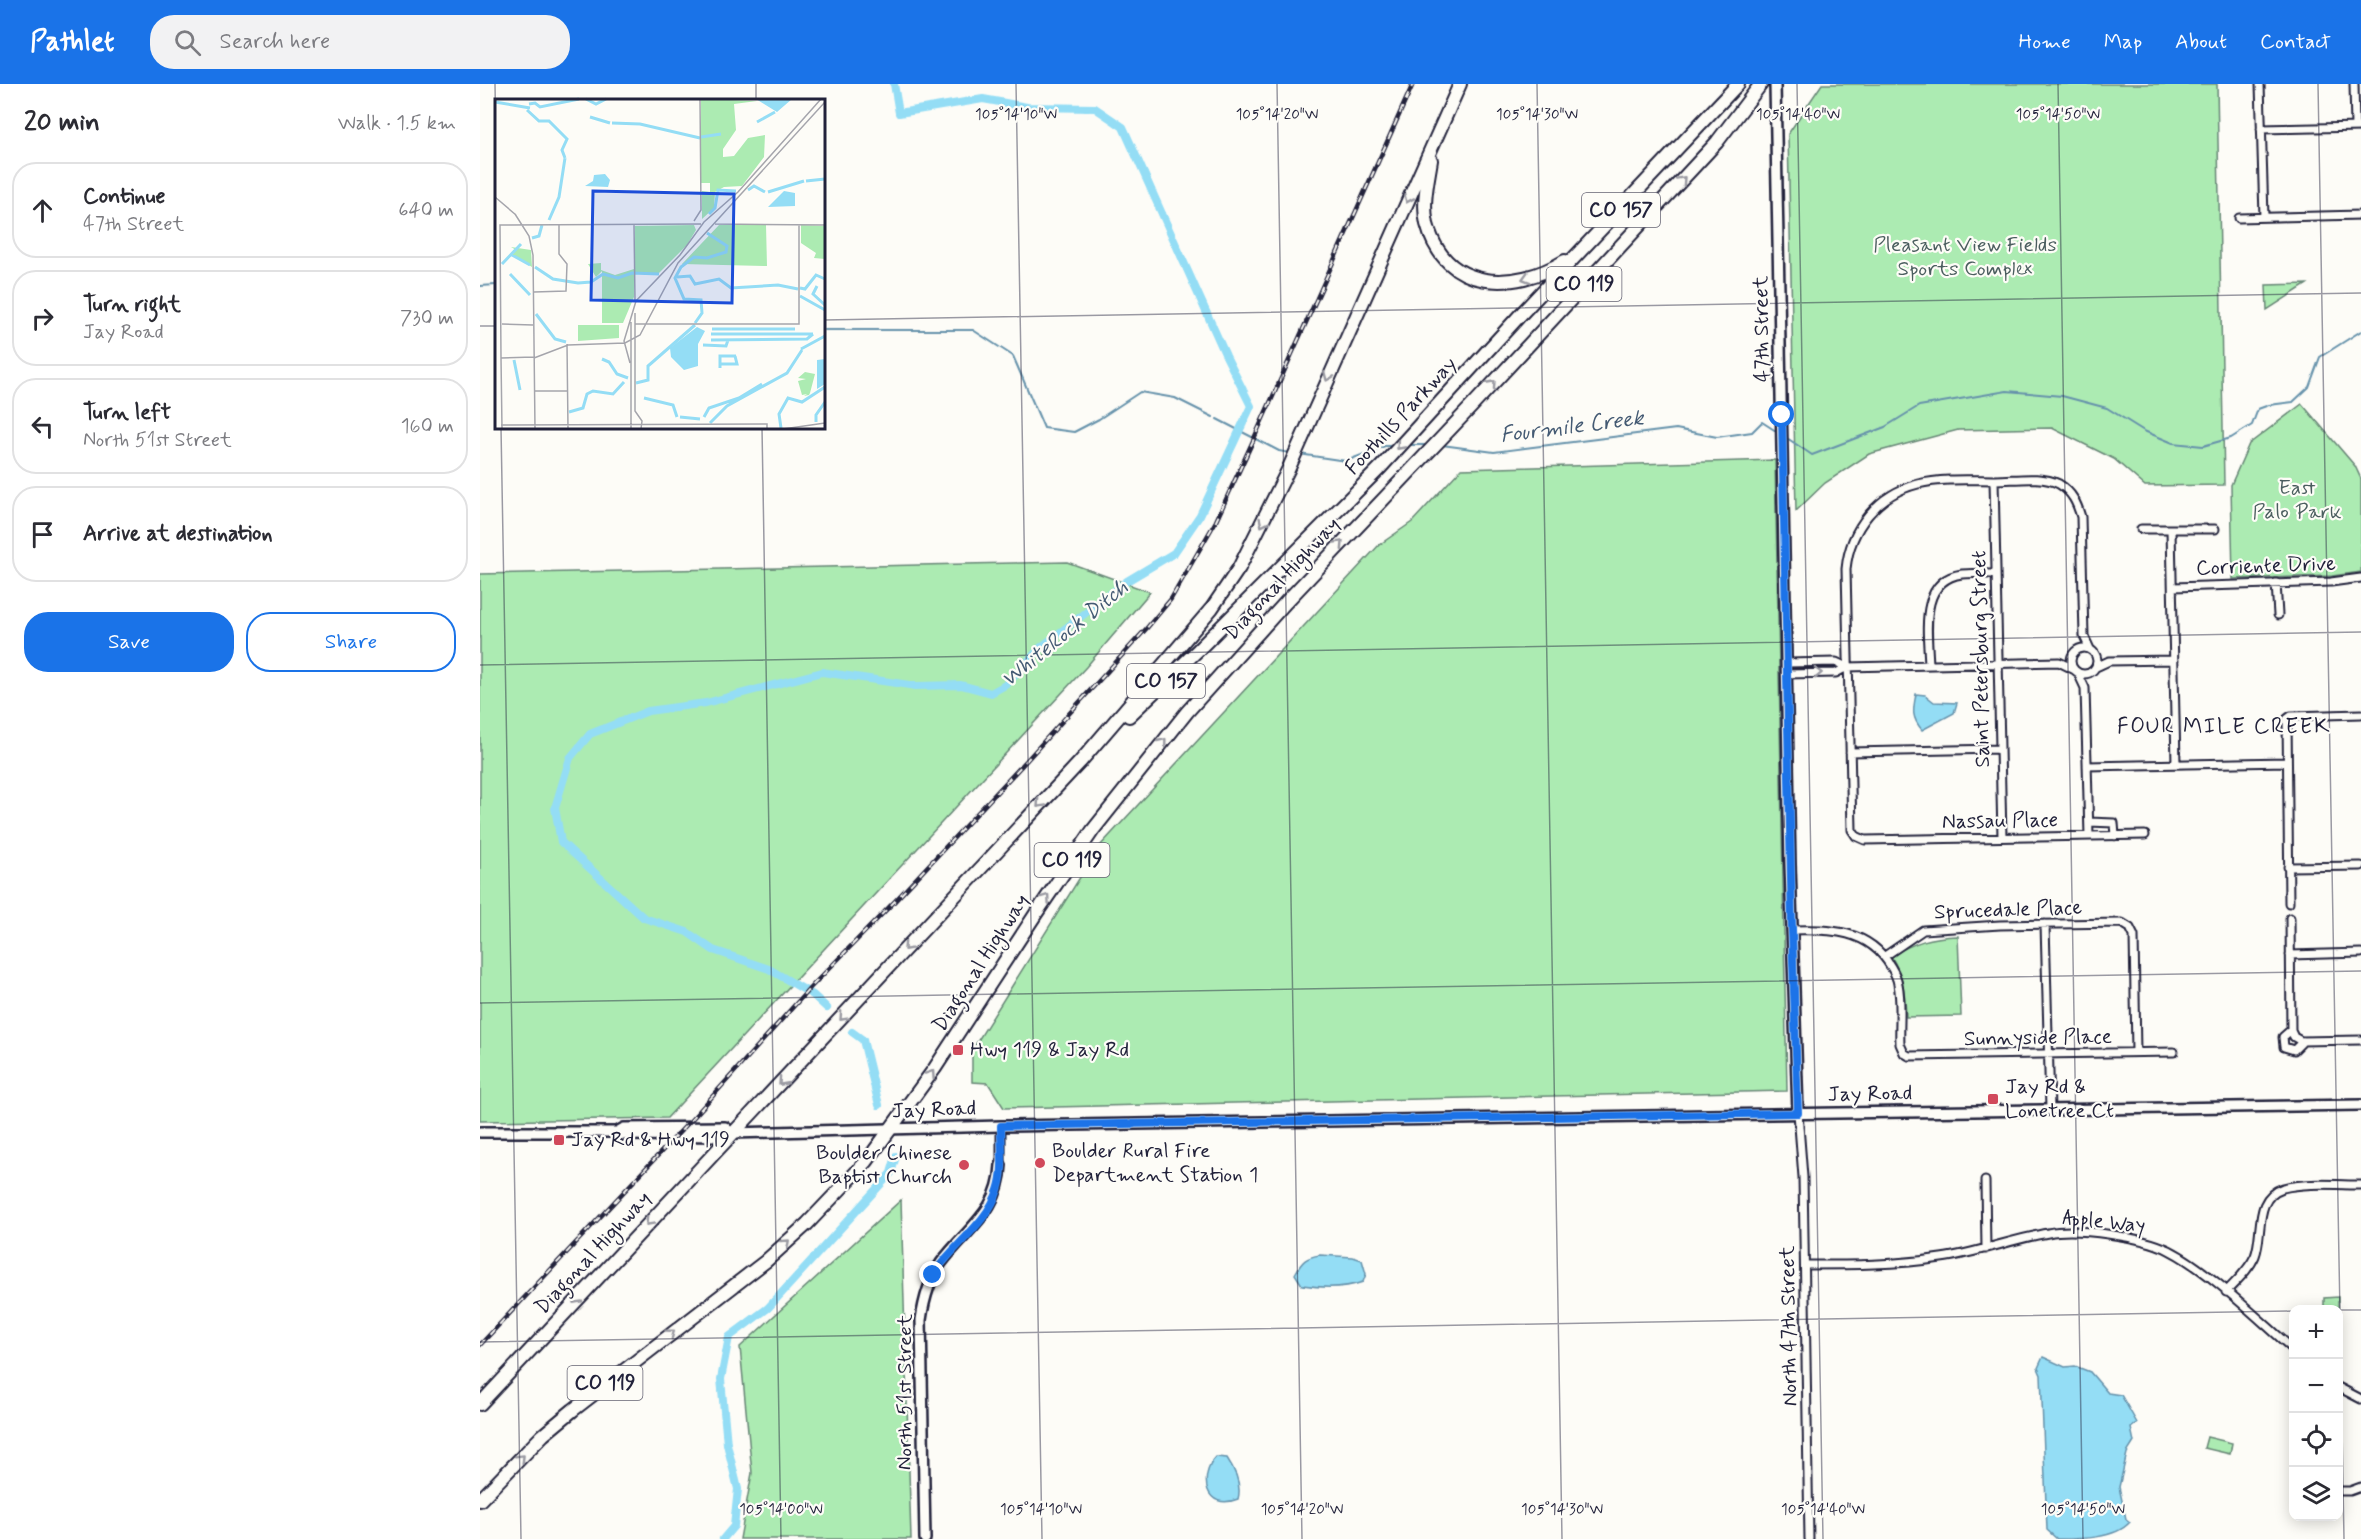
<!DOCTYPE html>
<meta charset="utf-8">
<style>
body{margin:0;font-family:Mynerve,sans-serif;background:#f2f2f3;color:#2b2b33}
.controls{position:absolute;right:18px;bottom:18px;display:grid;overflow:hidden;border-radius:12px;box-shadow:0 3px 15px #0003}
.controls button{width:54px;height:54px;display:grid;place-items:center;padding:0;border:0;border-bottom:2px solid #e1e1e2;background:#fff;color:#2b2b33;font:30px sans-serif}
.stop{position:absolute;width:18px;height:18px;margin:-14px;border:4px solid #1a73e8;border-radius:50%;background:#fff}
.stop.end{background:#1a73e8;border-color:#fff;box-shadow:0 2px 6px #0008}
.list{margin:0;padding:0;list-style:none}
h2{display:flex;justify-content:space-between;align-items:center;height:78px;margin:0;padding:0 24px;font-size:26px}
h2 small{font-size:20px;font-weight:400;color:#7c7c81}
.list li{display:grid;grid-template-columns:39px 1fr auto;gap:18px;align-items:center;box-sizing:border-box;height:96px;margin:0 12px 12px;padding:0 12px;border:2px solid #e1e1e2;border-radius:24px}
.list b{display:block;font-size:22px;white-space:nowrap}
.list p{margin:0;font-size:20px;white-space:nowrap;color:#7c7c81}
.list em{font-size:20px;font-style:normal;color:#7c7c81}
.actions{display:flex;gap:12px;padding:18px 24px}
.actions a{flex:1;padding:14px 0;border:2px solid #1a73e8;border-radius:24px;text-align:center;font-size:21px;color:#1a73e8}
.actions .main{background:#1a73e8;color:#fff}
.icon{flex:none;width:33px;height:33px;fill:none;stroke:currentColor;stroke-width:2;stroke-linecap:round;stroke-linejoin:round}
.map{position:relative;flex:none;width:1881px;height:1455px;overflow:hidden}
header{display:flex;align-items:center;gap:36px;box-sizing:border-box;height:84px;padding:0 30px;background:#1a73e8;color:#fff}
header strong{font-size:28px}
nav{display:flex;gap:33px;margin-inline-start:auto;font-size:21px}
.search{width:420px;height:54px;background:#f2f2f3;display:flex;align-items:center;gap:15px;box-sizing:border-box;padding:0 21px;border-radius:24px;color:#7c7c81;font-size:22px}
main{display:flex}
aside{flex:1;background:#fff}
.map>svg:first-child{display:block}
</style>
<header>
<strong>Pathlet</strong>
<div class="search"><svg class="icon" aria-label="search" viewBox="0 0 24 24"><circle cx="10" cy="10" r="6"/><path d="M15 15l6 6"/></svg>Search here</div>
<nav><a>Home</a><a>Map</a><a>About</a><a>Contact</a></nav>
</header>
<main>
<aside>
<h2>20 min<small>Walk · 1.5 km</small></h2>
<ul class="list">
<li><svg class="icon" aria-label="ahead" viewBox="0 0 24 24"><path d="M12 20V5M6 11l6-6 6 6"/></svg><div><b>Continue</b><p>47th Street</p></div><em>640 m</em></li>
<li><svg class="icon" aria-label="right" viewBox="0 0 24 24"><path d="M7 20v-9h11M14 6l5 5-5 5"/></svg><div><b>Turn right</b><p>Jay Road</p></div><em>730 m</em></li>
<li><svg class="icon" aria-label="left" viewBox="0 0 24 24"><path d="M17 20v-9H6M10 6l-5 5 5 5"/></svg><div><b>Turn left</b><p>North 51st Street</p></div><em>160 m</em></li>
<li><svg class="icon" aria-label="arrive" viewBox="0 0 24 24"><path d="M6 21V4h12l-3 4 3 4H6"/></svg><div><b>Arrive at destination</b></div></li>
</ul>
<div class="actions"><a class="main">Save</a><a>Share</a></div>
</aside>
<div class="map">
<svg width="1881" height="1455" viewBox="0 0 1881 1455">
<rect width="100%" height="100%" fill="#fdfcf7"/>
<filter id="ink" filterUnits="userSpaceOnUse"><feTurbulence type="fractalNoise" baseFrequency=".0167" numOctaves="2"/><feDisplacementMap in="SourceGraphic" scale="12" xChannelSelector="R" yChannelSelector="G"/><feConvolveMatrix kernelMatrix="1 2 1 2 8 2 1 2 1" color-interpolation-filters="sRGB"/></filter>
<g filter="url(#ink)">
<path fill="#acebb2" stroke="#678676" stroke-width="1.5" d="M 1342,0 L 1737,0 L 1744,401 L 1665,402 L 1634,375 L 1572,344 L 1478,346 L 1389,370 L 1345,399 L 1316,427 L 1308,50 Z
M 1827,200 L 1787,226 L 1786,201 Z
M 1822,320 L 1875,382 L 1881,395 L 1881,488 L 1852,492 L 1753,495 L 1751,401 L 1769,360 Z
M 1295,376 L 1307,1007 L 524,1024 L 508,999 L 492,998 L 492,966 L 619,763 L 899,461 L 932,438 L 981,385 Z
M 587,478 L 670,508 L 606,583 L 187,1034 L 0,1037 L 0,490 Z
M 1478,852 L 1481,932 L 1426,933 C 1425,908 1424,894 1411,872 C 1435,858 1450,853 1478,852 Z
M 421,1116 L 431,1455 L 260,1455 L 272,1389 L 260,1263 Z
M 1858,1213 L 1858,1225 L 1844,1225 L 1844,1214 Z
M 1727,1353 L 1752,1359 L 1750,1370 L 1724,1364 Z"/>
<path fill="#94ddf5" stroke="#6692ab" stroke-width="1.5" d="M 1436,610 L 1445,611 L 1454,618 L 1477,619 L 1474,629 L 1442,646 C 1431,633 1433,626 1436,610 Z
M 840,1171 L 873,1173 L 882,1176 L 886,1190 L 883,1198 C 863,1205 842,1204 822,1201 L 815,1190 C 822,1177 826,1173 840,1171 Z
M 1563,1273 L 1585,1283 L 1595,1282 L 1610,1288 L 1628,1309 L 1641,1311 L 1657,1339 L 1651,1344 L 1654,1358 L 1647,1369 L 1639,1403 L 1646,1435 L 1650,1438 C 1635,1455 1601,1455 1577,1455 L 1567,1446 L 1561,1291 L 1558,1284 Z
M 736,1373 L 747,1374 C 755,1386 762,1400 758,1415 C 725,1428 718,1392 736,1373 Z"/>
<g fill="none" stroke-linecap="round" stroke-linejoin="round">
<path stroke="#6692ab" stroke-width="2" d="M 0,202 L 16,201
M 344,246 L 493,246 L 533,272 L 564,344 L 594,348 L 619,335 L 660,308 L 695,314 L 733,333
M 737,335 L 799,367 L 810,369
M 1304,352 L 1332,371 L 1405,343 L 1439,322 L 1527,307 L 1582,312 L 1627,324 L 1664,347 L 1693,359 L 1723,362 L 1751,354 L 1772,341 L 1778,325 L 1789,321 L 1813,318 L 1829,303 L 1840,273 L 1881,247
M 926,361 L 947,361
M 962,361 L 1014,368 L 1196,345 L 1237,353 L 1272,348 L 1282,338 L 1299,349
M 819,370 L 866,377 L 905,362 L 915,362"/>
<path stroke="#94ddf5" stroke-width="8" d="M 347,924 L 333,911 L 289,885 L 233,866 L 207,848 L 164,834 L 81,758 L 75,724 L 90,674 L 110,650 L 168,627 L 226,619 L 342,588 L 436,602 L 481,601 L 511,609 L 527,600 L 560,564 L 647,497 L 694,469 L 720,431 L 771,322 L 746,272 L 643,43 L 615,24 L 547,23 L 503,15 L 419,29 L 414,0
M 372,948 L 383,956 L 399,1021
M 243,1455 L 254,1442 L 258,1405 L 247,1360 L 241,1295 L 249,1253 L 288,1224 L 411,1089 L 416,1072"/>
<g stroke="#22223b" stroke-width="11">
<path id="street" d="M 1780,0 L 1784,133
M 1874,0 L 1875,43
M 1781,45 L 1881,43
M 1759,134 L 1881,131
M 1514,396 L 1522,753
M 1661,445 L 1735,445
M 1691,446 L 1696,680
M 1796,499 L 1798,531
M 1693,503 L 1851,498 L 1881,494
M1591 577a13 13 0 1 1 26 0a13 13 0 1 1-26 0Z
M 1610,565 L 1604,552 L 1601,433 C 1597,419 1592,408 1579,400 C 1561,391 1535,396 1516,396 C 1491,396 1463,394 1438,400 C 1398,410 1370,444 1366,485 L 1372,746 L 1376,752 L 1385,756 L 1665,751
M 1307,579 L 1356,578 L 1367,583 L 1579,578 L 1593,585
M 1449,581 C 1448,550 1438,496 1482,490 C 1493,489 1504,490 1515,490
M 1616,583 L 1629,577 L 1694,576
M 1598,589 L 1605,604 L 1609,752
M 1307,590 L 1356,589 L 1367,583
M 1370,668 L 1520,665
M 1607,682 L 1806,678
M 1609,738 L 1634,739 L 1635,752
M 1808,783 L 1881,782
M 1809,819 L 1807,635 L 1811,632 L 1881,630
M 1810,834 L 1811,947 L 1814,953 L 1821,957 L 1881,956
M 1565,840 L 1570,1025
M 1312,846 C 1350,845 1389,845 1411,883 C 1414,888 1417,893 1418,900 C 1422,919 1419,941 1420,960 L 1424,969 L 1429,972 L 1694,968
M 1810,871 L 1881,869
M 1405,872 L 1443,846 L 1520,841 L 1642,839 L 1650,844 L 1654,852 L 1656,968
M 1811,946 L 1803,953 L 1804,963 L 1814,966 L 1823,957
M 1318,1029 L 1323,1093 L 1329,1455
M 521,1042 L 521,1081
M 1505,1097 L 1506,1165
M 1325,1181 C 1370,1181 1417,1181 1461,1174 C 1498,1169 1532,1155 1568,1149 C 1597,1143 1663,1153 1689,1166 C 1730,1187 1778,1235 1814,1266
M 1746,1208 C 1756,1197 1769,1186 1775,1172 C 1784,1149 1773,1114 1803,1104 C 1825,1098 1858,1101 1881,1101
M 1858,1303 L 1881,1315
M 1858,1407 L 1870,1407 L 1881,1403"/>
</g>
<g stroke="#22223b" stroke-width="14">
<path id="secondary" d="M 1295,0 L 1310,780 L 1318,1029
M 0,1048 L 137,1048 L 144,1044 L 245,1043 L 251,1049
M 137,1048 L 144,1051 L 241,1052 L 251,1049 L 521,1042 L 1881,1021
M 445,1455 L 441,1236 C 444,1215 449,1196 461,1179 C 487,1144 519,1128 521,1081"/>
</g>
<g stroke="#22223b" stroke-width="16">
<path id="highway" d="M 951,76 C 948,96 942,119 947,140 C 965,208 1034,208 1085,177
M 649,632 L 718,566 L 900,384 L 1042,229 L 1258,0
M 0,1320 L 600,678 L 732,524 L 759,484 L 808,386 L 980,0
M 0,1416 L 63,1351 L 93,1326 L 286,1177 L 327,1140 L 387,1077 L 455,984 L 557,828 L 613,746 L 707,628 L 806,518 L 991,323 L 1237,58 L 1281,0"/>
</g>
<use href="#street" stroke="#fdfcf7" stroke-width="7"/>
<use href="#secondary" stroke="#fdfcf7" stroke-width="9"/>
<use href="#highway" stroke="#fdfcf7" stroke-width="12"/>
<g stroke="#22223b" stroke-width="4.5">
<path id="rail" d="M 0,1261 L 212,1035 L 331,903 L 414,818 L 546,677 L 666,545 L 691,515 L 736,437 L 772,359 L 933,0"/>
</g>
<use href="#rail" stroke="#fdfcf7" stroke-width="2" stroke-dasharray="7" stroke-linecap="butt"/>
</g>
<defs><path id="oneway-chevron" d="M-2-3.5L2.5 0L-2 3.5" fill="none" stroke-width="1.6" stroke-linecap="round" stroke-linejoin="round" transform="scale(1.5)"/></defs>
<g stroke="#9a9aa2">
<use href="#oneway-chevron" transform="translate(1202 96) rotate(-47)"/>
<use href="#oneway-chevron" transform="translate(928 115) rotate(114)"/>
<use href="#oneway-chevron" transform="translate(1046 194) rotate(164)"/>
<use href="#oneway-chevron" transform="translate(848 293) rotate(113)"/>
<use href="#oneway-chevron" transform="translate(1012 300) rotate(-48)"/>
<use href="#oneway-chevron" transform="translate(920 362) rotate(132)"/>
<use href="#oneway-chevron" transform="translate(783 439) rotate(116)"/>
<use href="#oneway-chevron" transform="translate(860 460) rotate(-47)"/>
<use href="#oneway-chevron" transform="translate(1338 589) rotate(-2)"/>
<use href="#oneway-chevron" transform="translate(683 658) rotate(-51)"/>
<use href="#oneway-chevron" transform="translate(560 720) rotate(133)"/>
<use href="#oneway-chevron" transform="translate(566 814) rotate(-55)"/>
<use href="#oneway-chevron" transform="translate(427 863) rotate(133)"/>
<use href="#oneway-chevron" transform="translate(363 933) rotate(133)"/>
<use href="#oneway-chevron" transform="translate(451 990) rotate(-56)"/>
<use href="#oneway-chevron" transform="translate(302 998) rotate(132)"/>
<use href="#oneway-chevron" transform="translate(169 1138) rotate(133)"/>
<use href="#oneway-chevron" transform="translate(306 1159) rotate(-42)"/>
<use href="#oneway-chevron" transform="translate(96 1216) rotate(133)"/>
<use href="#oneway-chevron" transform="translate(191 1249) rotate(-37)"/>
<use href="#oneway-chevron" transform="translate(41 1374) rotate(-45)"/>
</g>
</g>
<g fill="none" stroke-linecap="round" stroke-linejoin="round" filter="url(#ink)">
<path stroke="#1a73e8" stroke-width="8" d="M 453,1191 C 472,1162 507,1140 518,1106 C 525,1086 521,1063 521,1042 L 1318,1029 L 1312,846 L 1302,331"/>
</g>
<path fill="none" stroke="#22223b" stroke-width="1.5" stroke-opacity="0.45" d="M 15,0 L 16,65M 276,0 L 276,16M 536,0 L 562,1455M 797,0 L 822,1455M 1057,0 L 1082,1455M 1317,0 L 1343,1455M 1578,0 L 1603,1455M 1838,0 L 1864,1455M 344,236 L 1881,209M 0,242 L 16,242M 21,344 L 41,1455M 282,344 L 301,1455M 0,581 L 1881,548M 0,919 L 1881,887M 1858,1226 L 1881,1226M 0,1258 L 1814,1227"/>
<g fill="#d1495b" stroke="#fdfcf7" stroke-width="2">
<rect x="472" y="960" width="12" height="12" rx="3"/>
<rect x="1507" y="1009" width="12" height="12" rx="3"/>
<rect x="73" y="1050" width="12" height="12" rx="3"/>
<circle cx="560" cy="1079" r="6"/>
<circle cx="484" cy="1081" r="6"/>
</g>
<g text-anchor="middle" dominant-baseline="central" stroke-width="4.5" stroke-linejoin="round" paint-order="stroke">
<g fill="#fdfcf7" stroke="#646373" stroke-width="1.5">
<rect x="1102" y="109" width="78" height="34" rx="4.5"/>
<rect x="1066.5" y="183" width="75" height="34" rx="4.5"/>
<rect x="647" y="580" width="78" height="34" rx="4.5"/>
<rect x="554.5" y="759" width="75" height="34" rx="4.5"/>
<rect x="87.5" y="1282" width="75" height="34" rx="4.5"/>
</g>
<g font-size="20" font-weight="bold" fill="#22223b">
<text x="1141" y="126">CO 157</text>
<text x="1104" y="200">CO 119</text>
<text x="686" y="597">CO 157</text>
<text x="592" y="776">CO 119</text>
<text x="125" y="1299">CO 119</text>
</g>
<g font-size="21" fill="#4b5e5f" stroke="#fdfcf7">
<text x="1485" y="161">Pleasant View Fields<tspan x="1485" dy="24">Sports Complex</tspan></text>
<text x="1817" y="404">East<tspan x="1817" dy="24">Palo Park</tspan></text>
</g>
<g font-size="21" fill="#22223b" stroke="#fdfcf7">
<text transform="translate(1282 245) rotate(-91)">47th Street</text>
<text transform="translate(921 332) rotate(-47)">Foothills Parkway</text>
<text transform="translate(1786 482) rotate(-2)">Corriente Drive</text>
<text transform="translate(802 495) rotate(-47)">Diagonal Highway</text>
<text transform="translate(1501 575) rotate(-91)">Saint Petersburg Street</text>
<text transform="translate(1520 737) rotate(-1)">Nassau Place</text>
<text transform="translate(1528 826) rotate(-2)">Sprucedale Place</text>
<text transform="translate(501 879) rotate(-57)">Diagonal Highway</text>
<text transform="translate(1558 954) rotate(-1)">Sunnyside Place</text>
<text transform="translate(1390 1010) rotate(-1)">Jay Road</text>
<text transform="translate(454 1026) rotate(-2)">Jay Road</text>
<text transform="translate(1624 1138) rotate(6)">Apple Way</text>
<text transform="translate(113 1169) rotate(-47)">Diagonal Highway</text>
<text transform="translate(1309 1242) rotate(-91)">North 47th Street</text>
<text transform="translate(425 1308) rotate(-90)">North 51st Street</text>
</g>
<g font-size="21" fill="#22223b" stroke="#fdfcf7" text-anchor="start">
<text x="490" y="966">Hwy 119 &amp; Jay Rd</text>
<text x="1525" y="1003">Jay Rd &amp;<tspan x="1525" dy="24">Lonetree Ct</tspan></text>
<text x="91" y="1056">Jay Rd &amp; Hwy 119</text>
<text x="572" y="1067">Boulder Rural Fire<tspan x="572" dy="24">Department Station 1</tspan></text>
<text x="472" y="1069" text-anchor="end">Boulder Chinese<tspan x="472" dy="24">Baptist Church</tspan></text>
</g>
<g font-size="22" font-style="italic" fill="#445a73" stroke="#fdfcf7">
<text transform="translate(1092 343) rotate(-7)">Fourmile Creek</text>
<text transform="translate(585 550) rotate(-39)">WhiteRock Ditch</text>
</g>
<g font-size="22" letter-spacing="1.5" fill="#22223b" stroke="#fdfcf7">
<text x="1744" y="643">FOUR MILE CREEK</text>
</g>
</g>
<g transform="translate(15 15)">
<rect width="330" height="330" fill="#fdfcf7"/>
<path d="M 206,0 L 262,2 L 239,5 L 241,31 L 228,50 L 228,58 L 239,57 L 253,39 L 270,36 L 269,58 L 247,87 L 229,88 L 220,93 L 219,109 L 207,120 L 207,92 L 215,93 L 215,84 L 206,84 ZM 199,126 L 201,131 L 192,146 L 164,174 L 140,174 L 140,127 ZM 224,126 L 271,126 L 272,167 L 187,165 ZM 306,126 L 330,127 L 330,160 L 319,159 L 321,154 L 306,144 ZM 16,148 L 36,151 L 37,168 L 17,156 L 21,151 ZM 106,164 L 106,171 L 120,176 L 139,170 L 139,198 L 128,224 L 107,224 L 107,172 L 101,178 L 93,165 ZM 83,226 L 124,226 L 124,239 L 83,242 ZM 310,273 L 320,275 L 315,294 L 314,296 L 309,297 L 312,295 L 307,296 L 303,282 L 311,280 L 303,279 Z" fill="#acebb2"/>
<path d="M 261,0 L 297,0 L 282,13 ZM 110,75 L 115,81 L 113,88 L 90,87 L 98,82 L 99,76 ZM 289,92 L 300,94 L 300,107 L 273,108 ZM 202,228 L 210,232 L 203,245 L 203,267 L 189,271 L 176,258 L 175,249 ZM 330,260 L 330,285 L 322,290 L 322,261 Z" fill="#94ddf5"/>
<path fill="none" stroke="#94ddf5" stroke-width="3" d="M 91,0 L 101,5 L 111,0M 0,3 L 35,9M 34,5 L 40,4 L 45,8 L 84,0M 32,11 L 44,22 L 54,22 L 72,40 L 67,51 L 70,59M 95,18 L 115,24M 262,23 L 280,13M 117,24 L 145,25 L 205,39M 206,38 L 226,35M 311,82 L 330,80M 253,91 L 259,87 L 270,93M 273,93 L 309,82M 214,115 L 220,109 L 223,91 L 241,92M 54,121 L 64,98 L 70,59M 37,139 L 44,137 L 47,126M 17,156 L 35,166M 7,165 L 26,145M 40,168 L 58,180 L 83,184 L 96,183 L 108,175 L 123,179 L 137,174 L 164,175M 15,175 L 35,196M 182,178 L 195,177 L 200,185 L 224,180 L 236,189 L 283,186 L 303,190M 322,187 L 318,195 L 330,206M 305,189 L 310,190 L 321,176 L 330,180M 305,197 L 330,211M 41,215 L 60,240 L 71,243M 200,224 L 207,214 L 206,201 L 189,200 L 180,179 L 186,168 L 199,158 L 212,159 L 231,153 L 232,147 L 212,134M 217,230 L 300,230M 216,235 L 318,235M 216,241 L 312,240 L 318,235M 208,246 L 231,247 L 233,241M 306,250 L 330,237M 107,260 L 114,263 L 122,275 L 133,279M 19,261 L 25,291M 226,265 L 242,265 L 240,257M 225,269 L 225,257 L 241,257M 141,284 L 153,281 L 153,267 L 200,226M 149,299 L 178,306 L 182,318M 74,313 L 88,309 L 92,295 L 98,292 L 118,295 L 129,283M 185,318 L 205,320M 209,318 L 214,309 L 244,299 L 267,285M 321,323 L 321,316 L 330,303M 215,324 L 232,307 L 292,274 L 307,251M 286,329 L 284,315 L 293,299 L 307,303 L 330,288"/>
<path fill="none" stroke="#a5a5ac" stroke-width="1.5" d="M 0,98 L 21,116M 20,115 L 34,137 L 38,156 L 40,330M 199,122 L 206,111 L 205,0M 139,125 L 140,201M 220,125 L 330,126M 39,193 L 71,192 L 72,165 L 64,155 L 64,125M 140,214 L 140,312 L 147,322 L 146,330M 136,223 L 136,330M 7,225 L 38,226M 140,225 L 304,225 L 304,126M 72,245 L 73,330M 6,259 L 5,126 L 206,125M 6,259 L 7,330M 6,259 L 39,258M 39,259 L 73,246 L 130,244 L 145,236 L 183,164 L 330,3M 135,264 L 129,242 L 141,202 L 185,156 L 209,123 L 243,93 L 326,0M 40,292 L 73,292M 6,326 L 272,325 L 272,330M 288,330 L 330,324"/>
<path fill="#1d4ed8" fill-opacity="0.15" stroke="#1d4ed8" stroke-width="3" d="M 98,92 L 239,95 L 237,204 L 96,201 Z"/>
<rect width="330" height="330" fill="none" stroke="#22223b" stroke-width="3"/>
</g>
<g font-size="15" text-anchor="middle" fill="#22223b" stroke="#fdfcf7" stroke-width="4.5" stroke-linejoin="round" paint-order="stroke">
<text x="536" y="35">105°14'10"W</text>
<text x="797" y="35">105°14'20"W</text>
<text x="1057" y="35">105°14'30"W</text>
<text x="1318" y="35">105°14'40"W</text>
<text x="1578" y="35">105°14'50"W</text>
<text x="301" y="1430">105°14'00"W</text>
<text x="561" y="1430">105°14'10"W</text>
<text x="822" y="1430">105°14'20"W</text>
<text x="1082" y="1430">105°14'30"W</text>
<text x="1343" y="1430">105°14'40"W</text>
<text x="1603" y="1430">105°14'50"W</text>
</g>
</svg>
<div class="controls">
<button>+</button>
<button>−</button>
<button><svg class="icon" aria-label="locate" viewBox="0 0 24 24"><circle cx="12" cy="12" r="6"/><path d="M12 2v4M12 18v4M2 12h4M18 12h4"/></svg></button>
<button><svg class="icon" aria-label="layers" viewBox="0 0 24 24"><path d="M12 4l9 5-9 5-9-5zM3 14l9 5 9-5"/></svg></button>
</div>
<div class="stop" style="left:1302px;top:331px"></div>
<div class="stop end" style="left:453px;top:1191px"></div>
</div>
</main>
